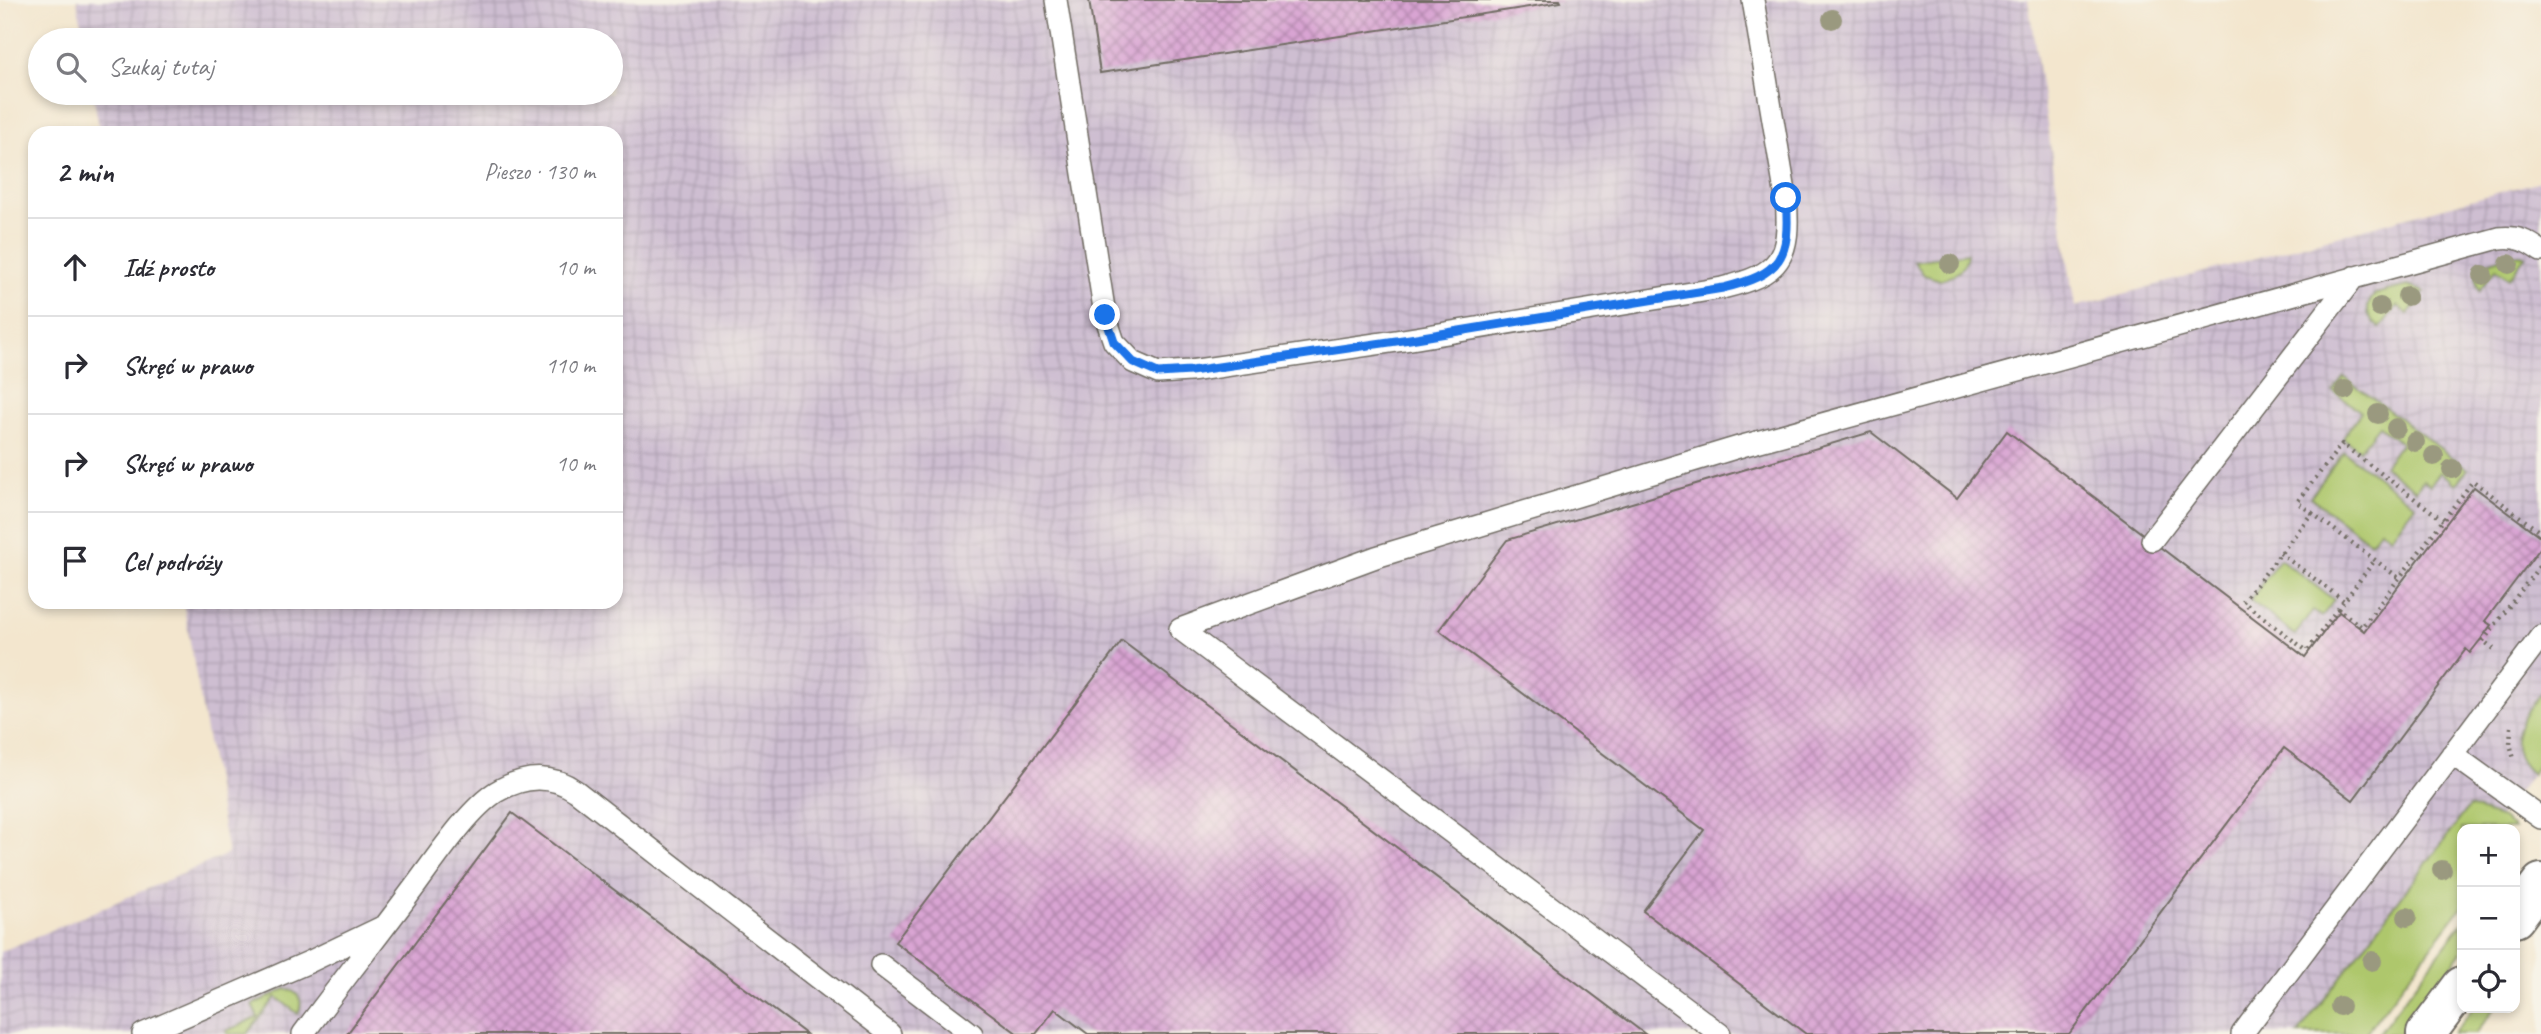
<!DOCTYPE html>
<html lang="pl">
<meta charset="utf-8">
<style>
body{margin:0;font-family:Caveat,sans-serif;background:#f2f2f3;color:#2b2b33}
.controls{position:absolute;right:21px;bottom:21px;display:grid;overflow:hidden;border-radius:14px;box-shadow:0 4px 10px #0003}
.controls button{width:63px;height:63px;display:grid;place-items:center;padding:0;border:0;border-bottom:2px solid #e1e1e2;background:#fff;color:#2b2b33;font:35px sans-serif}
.stop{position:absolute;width:21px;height:21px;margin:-16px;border:5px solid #1a73e8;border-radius:50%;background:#fff}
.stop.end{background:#1a73e8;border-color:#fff;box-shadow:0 2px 7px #0008}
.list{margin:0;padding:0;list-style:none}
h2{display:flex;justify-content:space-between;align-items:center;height:91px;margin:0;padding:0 28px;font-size:30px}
h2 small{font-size:23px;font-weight:400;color:#7c7c81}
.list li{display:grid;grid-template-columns:46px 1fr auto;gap:21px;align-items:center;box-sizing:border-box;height:98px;padding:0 28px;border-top:2px solid #e1e1e2}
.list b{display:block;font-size:26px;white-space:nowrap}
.list em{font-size:23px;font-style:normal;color:#7c7c81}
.icon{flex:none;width:38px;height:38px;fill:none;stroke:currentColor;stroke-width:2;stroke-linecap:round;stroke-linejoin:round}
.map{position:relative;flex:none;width:2541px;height:1034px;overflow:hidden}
.search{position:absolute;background:#fff;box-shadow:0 4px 10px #0003;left:28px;top:28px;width:595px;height:77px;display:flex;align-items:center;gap:18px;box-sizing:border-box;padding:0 24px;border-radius:38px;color:#7c7c81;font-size:26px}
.panel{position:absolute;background:#fff;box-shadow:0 4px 10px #0003;left:28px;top:126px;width:595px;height:483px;border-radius:21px}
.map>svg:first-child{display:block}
</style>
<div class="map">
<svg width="2541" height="1034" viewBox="0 0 2541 1034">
<defs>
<pattern id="industrial-grid" width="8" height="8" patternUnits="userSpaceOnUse" patternTransform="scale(1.75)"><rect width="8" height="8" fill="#cebed1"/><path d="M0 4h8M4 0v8" fill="none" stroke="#b1a3b4"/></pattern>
<pattern id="building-cross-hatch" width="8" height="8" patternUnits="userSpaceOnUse" patternTransform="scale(1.75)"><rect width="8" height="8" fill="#d9a4d3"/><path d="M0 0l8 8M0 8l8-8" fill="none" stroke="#b086ab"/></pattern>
</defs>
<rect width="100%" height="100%" fill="#f7f3e8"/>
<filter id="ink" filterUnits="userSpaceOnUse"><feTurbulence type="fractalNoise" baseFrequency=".0143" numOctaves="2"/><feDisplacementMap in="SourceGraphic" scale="14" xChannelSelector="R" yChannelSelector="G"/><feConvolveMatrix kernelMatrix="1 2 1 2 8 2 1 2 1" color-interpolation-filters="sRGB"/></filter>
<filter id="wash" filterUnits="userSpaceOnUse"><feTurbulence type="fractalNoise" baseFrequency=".00686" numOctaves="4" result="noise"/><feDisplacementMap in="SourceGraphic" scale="28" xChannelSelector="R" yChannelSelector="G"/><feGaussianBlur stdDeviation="1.57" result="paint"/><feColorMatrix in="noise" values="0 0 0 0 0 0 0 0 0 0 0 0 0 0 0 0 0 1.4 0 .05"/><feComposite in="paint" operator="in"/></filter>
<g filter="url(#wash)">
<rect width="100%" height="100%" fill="#f3e6ce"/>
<path fill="url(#industrial-grid)" d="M 77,0 L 2028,0 L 2075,307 L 2541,181 L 2541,762 L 2490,829 L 2462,829 L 2334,1034 L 0,1034 L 0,952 L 228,854 L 183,602 L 616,602 L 616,133 L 100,133 L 93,93 L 611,93 L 611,40 L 84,40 Z"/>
<path fill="#aec76c" stroke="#6c794c" stroke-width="2" d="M 1967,253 C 1966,269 1954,277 1940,280 L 1924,275 L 1914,261 Z
M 2522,255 L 2525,257 L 2509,278 L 2496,269 L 2479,291 C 2466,263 2500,256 2522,255 Z
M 2408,286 L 2425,292 L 2408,314 L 2397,306 L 2380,328 C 2367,318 2363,308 2375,294 Z
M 2344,377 L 2468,469 L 2457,484 L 2440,472 L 2430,485 L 2423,480 L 2416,490 L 2384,466 L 2401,443 L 2379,426 L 2360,450 L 2343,438 L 2361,412 L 2333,391 Z
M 2344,452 L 2415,505 L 2391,537 L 2380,529 L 2370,542 L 2310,497 Z
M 2280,559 L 2334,600 L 2322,617 L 2313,611 L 2295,635 L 2250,600 Z
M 2541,692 L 2541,762 L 2532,774 C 2500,747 2522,717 2541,692 Z
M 2469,807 L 2503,818 L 2514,829 L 2462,829 L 2462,906 L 2365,1034 L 2298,1034 Z
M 2462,923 L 2462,952 L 2400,1034 L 2378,1034 Z
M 285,989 C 299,991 304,1001 298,1014 L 276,997 L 247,1034 L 227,1034 L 226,1031 L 258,1017 L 252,1005 Z
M 2473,1008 L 2495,1008 L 2475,1034 L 2453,1034 Z"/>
<g id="blocks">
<path fill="url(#building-cross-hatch)" d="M 1089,0 L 1560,0 L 1561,2 L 1100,73 Z
M 2007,431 L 2305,657 L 2339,612 L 2364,631 L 2474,487 L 2541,537 L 2541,547 L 2485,621 L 2491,625 L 2481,639 L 2470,653 L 2466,649 L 2353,800 L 2284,748 L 2069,1034 L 1806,1034 L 1643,911 L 1704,830 L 1439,630 L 1507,540 L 1871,432 L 1957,498 Z
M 1122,641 L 1645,1034 L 1088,1034 L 1055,1009 L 1036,1034 L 1018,1034 L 895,942 Z
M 512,813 L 806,1034 L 347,1034 Z"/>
</g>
</g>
<g filter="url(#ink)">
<use href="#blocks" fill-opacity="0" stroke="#716c64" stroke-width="2"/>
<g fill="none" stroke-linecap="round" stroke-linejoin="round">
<g stroke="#716c64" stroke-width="24">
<path id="service" d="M 1056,0 L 1105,315 L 1114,342 L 1133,362 L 1158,373 L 1190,371 L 1410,339 L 1722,288 C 1781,274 1791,258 1786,198 L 1753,0
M 2152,540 L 2354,277
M 2452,754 L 2541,818
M 881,965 L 972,1034
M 143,1034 L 309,962 L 380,928
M 303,1034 C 340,984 379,935 416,885 C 437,857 468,810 496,792 C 523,776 550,773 576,791 L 890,1034
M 1720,1034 L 1180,629 L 1376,557 L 1742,446 L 2499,238 C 2518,236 2527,241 2541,251
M 2242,1034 L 2541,636"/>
</g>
<g stroke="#716c64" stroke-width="42">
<path id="minor" d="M 2515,918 L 2541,883
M 2426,1034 L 2462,986"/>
</g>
<path stroke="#716c64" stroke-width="4.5" stroke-dasharray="2 5" stroke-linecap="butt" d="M 2312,513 L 2399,578
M 2443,520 L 2342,444 L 2297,502 L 2312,513 L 2243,602 L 2307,651 L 2338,609 L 2362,627 L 2473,481 L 2541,533
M 2280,553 L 2344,601
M 2338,609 L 2375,560
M 2481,639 L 2494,649
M 2483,641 L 2541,564
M 2511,727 L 2510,744 L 2514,759"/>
<use href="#service" stroke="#fff" stroke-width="21"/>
<use href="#minor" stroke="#fff" stroke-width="38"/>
</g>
<g fill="#9a997f">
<circle cx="1832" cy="19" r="10"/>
<circle cx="1950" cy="264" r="10"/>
<circle cx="2509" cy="264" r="10"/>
<circle cx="2483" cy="275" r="10"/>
<circle cx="2407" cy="296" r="10"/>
<circle cx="2380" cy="307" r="10"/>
<circle cx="2345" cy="390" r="10"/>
<circle cx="2378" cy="414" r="10"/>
<circle cx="2396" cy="428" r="10"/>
<circle cx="2415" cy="442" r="10"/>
<circle cx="2434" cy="456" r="10"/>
<circle cx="2452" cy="469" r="10"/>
<circle cx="2442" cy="870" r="10"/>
<circle cx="2407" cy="917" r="10"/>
<circle cx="2372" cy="961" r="10"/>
<circle cx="2340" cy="1006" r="10"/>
</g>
</g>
<g fill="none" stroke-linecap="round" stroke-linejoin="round" filter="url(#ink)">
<path stroke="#1a73e8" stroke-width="9" d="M 1105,315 L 1114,342 L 1133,362 L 1158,373 L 1191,371 L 1410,339 L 1723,288 C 1781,274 1791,258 1786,198"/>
</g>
</svg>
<div class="controls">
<button>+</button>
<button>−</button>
<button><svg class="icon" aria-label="locate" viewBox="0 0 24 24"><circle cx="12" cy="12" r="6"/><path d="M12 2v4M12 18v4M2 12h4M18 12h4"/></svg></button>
</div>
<div class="stop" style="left:1786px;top:198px"></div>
<div class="stop end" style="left:1105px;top:315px"></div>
<div class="search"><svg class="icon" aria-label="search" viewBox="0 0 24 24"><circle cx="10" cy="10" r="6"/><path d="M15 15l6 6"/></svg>Szukaj tutaj</div>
<section class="panel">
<h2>2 min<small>Pieszo · 130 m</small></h2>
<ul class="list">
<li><svg class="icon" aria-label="ahead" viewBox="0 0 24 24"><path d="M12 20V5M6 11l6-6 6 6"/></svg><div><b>Idź prosto</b></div><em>10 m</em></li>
<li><svg class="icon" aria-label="right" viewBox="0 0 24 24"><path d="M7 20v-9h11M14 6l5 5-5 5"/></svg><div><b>Skręć w prawo</b></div><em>110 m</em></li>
<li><svg class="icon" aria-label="right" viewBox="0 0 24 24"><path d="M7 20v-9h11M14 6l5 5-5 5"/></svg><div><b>Skręć w prawo</b></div><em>10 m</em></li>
<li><svg class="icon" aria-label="arrive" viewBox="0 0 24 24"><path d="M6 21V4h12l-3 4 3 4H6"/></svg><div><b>Cel podróży</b></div></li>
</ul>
</section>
</div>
